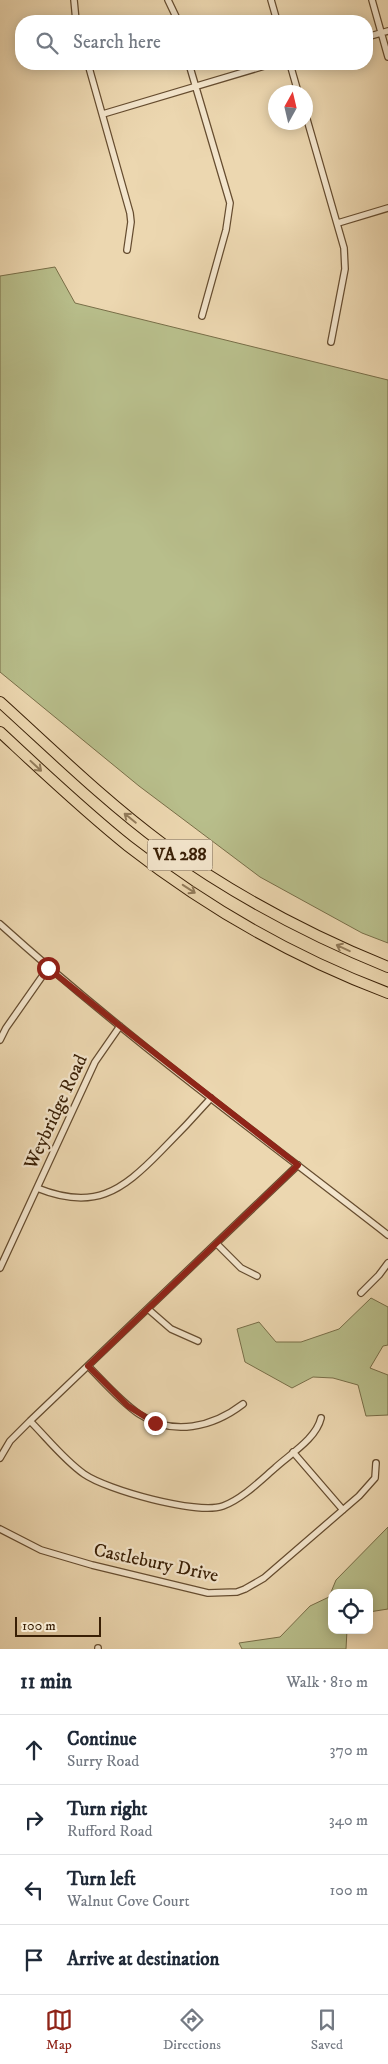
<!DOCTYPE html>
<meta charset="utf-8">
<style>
body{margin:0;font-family:"IM FELL DW Pica",serif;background:#f2f2f3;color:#1f2937}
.controls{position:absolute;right:15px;bottom:15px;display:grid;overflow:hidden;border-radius:10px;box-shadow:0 2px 12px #0003}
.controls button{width:45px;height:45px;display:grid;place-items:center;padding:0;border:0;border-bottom:1px solid #e0e1e3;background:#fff;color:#1f2937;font:25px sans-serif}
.compass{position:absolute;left:268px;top:85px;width:45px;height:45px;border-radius:50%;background:#fff;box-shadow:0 2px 12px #0003;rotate:8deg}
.scale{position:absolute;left:15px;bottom:12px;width:86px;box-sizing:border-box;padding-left:5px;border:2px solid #391f05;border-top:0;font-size:14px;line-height:18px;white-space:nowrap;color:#391f05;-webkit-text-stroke:4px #f3e5cc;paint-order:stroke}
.stop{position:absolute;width:15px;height:15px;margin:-11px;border:4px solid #8f2418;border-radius:50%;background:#fff}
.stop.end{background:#8f2418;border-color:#fff;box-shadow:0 1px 5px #0008}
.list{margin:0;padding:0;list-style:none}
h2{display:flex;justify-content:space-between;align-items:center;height:65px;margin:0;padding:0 20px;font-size:21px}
h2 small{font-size:16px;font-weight:400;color:#747a83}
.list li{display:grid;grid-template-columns:32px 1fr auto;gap:15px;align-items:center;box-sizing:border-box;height:70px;padding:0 20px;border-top:1px solid #e0e1e3}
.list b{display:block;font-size:19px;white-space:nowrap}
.list p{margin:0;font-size:16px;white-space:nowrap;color:#747a83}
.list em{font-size:16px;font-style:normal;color:#747a83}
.icon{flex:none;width:28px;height:28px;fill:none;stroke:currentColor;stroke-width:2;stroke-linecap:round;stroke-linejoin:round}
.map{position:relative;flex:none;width:388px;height:1649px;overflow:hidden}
.search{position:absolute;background:#fff;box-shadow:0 2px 12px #0003;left:15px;right:15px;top:15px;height:55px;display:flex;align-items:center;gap:12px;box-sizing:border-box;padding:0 18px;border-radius:20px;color:#747a83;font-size:19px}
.sheet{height:345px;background:#fff}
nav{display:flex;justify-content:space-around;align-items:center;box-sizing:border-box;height:70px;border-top:1px solid #e0e1e3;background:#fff;font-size:14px;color:#747a83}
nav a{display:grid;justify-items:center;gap:2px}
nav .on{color:#8f2418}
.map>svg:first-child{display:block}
</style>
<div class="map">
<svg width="388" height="1649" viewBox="0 0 388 1649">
<rect width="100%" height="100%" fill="#ecd7b0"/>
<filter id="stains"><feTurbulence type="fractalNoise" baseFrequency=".004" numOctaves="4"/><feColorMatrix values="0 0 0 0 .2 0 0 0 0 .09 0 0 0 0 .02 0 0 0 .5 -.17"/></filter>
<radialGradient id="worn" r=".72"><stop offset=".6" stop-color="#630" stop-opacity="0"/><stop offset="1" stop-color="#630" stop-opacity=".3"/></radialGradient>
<path fill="#b8be8b" stroke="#786e48" d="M 55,267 L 75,303 L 388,380 L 388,943 L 362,933 L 260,877 L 139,786 L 0,672 L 0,276 Z
M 371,1298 L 388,1307 L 388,1345 L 383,1346 L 370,1368 L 388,1375 L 388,1415 L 366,1416 L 358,1385 L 333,1378 L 313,1377 L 292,1388 L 245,1362 L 237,1329 L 259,1322 L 276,1342 L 301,1342 L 339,1329 Z
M 388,1527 L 388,1609 L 369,1612 L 369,1593 L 332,1593 L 332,1630 L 347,1630 L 346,1649 L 242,1649 L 239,1643 L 280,1637 L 310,1606 L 329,1597 L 336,1580 Z"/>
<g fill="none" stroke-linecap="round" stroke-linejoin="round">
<g stroke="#664d30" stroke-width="8">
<path id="minor" d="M 74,0 L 76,21
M 168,0 L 178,21
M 271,0 L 277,21
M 372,0 L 388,57
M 367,37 L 388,31
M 88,64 L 130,213 L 131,222 L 127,250
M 189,64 L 230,203 L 226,230 L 202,316
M 290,64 L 298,92
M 103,114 L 271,64
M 306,116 L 344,248 L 345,269 L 331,342
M 338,223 L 388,208
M 0,924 C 123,1035 257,1133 388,1235
M 0,1040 L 6,1028 L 48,968
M 37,1188 C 94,1211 121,1192 161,1151 C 178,1134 195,1116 211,1098
M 217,1244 L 241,1268 L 257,1276
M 0,1268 L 95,1062 L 120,1026
M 361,1293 L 379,1275 L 388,1263
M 148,1309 L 171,1329 L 198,1341
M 88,1366 C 104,1382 120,1401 139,1414 C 173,1437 213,1427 243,1404
M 30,1421 C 47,1438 64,1460 84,1474 C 107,1490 197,1515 223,1506 C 242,1499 260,1481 275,1468 C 290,1454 316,1439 321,1418
M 293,1452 L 343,1510
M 0,1458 L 10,1441 L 30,1421 L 298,1165
M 0,1529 L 41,1550 L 92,1565 L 208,1593 L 237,1592 L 245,1589 L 264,1578 L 359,1496 L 375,1478 L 376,1463
M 98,1649 L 98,1648"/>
</g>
<g stroke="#391f05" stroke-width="12">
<path id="motorway" d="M 0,702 C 53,750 105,801 163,844 C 232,894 309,935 388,967
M 0,732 C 42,771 83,810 128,846 C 206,907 295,958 388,993"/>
</g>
<use href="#minor" stroke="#f3e5cc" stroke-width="5.5"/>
<use href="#motorway" stroke="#ecd7b0" stroke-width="10"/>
</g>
<defs><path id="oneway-shaft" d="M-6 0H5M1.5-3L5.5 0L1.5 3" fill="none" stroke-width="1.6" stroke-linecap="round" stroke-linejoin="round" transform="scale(1.25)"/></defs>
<g stroke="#927b5a">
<use href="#oneway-shaft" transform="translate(36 766) rotate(43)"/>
<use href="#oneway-shaft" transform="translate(130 818) rotate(-141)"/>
<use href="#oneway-shaft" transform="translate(189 889) rotate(33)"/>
<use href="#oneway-shaft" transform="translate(343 948) rotate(-155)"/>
</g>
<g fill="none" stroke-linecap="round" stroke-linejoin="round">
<path stroke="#8f2418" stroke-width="6" d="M 48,968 L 120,1026 L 298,1165 L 88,1366 L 128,1406 L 155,1423"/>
</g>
<g text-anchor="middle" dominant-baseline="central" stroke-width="4.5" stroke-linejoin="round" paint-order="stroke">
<rect fill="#f3e5cc" stroke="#715a41" stroke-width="1" x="147.5" y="839.5" width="65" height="31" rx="4"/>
<g font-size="18" font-weight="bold" fill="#391f05">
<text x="180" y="855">VA 288</text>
</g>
<g font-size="19" fill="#391f05" stroke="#f3e5cc">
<text transform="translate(56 1112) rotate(-65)">Weybridge Road</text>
<text transform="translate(156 1563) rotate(12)">Castlebury Drive</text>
</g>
</g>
<rect width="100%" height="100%" filter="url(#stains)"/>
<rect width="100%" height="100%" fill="url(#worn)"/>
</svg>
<div class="controls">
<button><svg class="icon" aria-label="locate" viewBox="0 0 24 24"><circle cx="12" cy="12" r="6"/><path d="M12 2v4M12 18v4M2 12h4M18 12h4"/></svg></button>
</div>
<svg class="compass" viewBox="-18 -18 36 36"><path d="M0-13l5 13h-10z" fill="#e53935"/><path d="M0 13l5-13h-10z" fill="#747a83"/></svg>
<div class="scale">100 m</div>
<div class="stop" style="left:48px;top:968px"></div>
<div class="stop end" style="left:155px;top:1423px"></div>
<div class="search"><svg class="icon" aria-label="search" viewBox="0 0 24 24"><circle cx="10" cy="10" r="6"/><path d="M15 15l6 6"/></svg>Search here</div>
</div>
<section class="sheet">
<h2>11 min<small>Walk · 810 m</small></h2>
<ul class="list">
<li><svg class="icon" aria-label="ahead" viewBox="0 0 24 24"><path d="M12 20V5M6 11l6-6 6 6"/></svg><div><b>Continue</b><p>Surry Road</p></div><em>370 m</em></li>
<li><svg class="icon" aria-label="right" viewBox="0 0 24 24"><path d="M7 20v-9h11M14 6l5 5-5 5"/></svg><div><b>Turn right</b><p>Rufford Road</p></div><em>340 m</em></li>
<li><svg class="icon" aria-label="left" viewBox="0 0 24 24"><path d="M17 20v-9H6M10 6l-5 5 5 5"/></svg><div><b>Turn left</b><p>Walnut Cove Court</p></div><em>100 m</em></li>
<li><svg class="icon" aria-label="arrive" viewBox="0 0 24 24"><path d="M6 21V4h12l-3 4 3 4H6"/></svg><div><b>Arrive at destination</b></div></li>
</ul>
</section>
<nav>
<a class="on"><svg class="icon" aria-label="map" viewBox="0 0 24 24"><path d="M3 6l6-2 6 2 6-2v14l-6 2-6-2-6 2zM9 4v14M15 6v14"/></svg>Map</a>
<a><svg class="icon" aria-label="directions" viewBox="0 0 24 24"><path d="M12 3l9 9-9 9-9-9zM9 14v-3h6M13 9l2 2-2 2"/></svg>Directions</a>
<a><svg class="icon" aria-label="saved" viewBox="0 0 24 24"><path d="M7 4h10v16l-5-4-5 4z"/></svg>Saved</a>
</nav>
